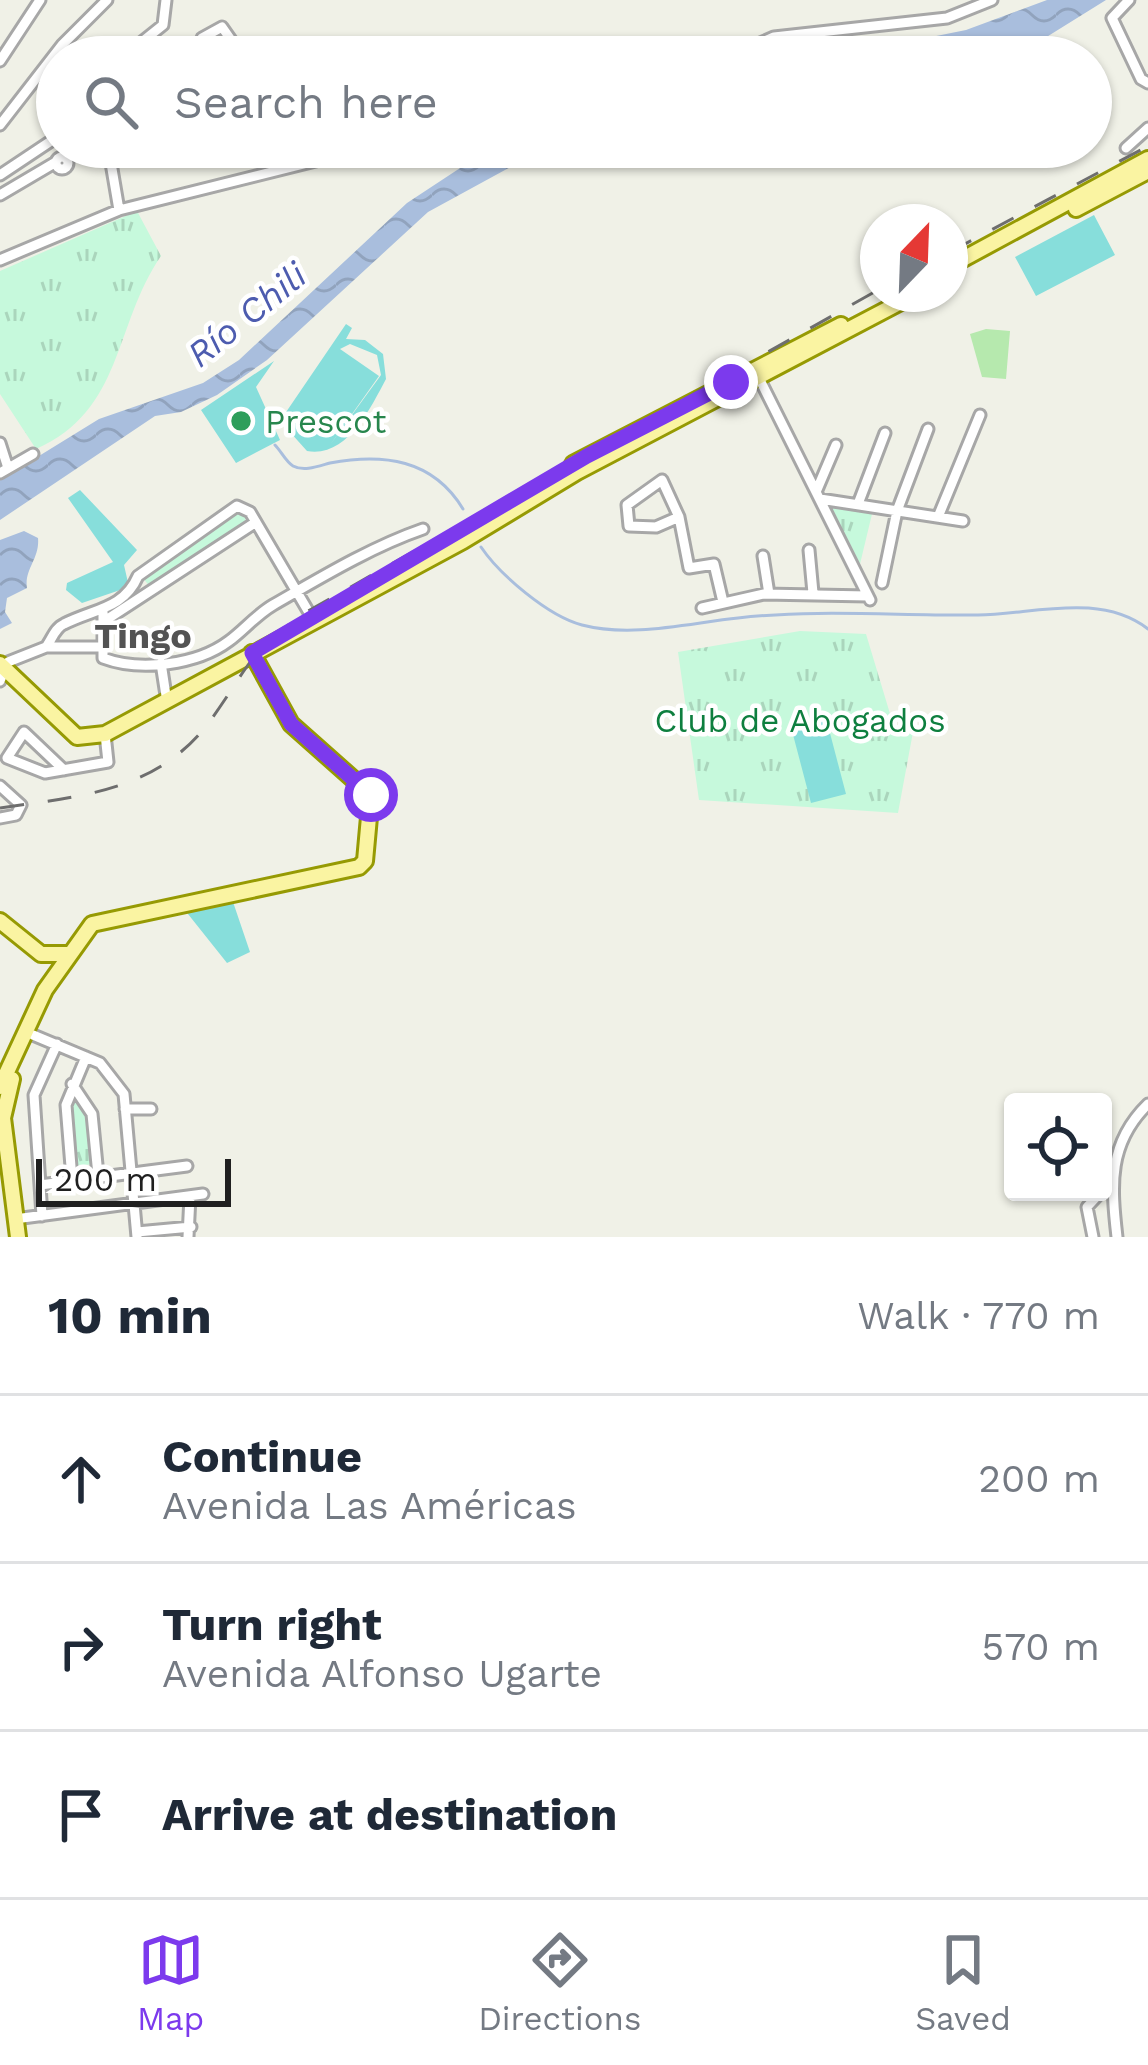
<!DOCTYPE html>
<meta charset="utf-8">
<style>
body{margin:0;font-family:"Work Sans",sans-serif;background:#f6f6f7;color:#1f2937}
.controls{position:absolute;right:36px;bottom:36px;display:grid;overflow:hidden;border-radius:12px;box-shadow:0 3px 9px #0004}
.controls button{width:108px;height:108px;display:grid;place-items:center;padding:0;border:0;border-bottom:3px solid #e0e1e3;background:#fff;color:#1f2937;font:60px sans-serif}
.compass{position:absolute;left:860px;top:204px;width:108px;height:108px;border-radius:50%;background:#fff;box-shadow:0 3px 9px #0004;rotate:23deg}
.scale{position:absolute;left:36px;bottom:30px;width:195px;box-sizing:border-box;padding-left:12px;border:6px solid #202020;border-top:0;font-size:33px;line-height:42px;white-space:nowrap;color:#202020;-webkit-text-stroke:9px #fff;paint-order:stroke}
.stop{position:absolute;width:36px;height:36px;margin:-27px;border:9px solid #7c3aed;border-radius:50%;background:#fff}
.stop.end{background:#7c3aed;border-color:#fff;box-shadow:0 3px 12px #0008}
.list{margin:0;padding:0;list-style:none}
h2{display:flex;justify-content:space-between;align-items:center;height:156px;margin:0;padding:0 48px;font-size:51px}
h2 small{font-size:39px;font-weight:400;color:#747a83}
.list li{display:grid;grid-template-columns:78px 1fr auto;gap:36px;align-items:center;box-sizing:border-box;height:168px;padding:0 48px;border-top:3px solid #e0e1e3}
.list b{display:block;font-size:45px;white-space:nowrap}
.list p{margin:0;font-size:39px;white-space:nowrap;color:#747a83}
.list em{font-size:39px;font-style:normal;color:#747a83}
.icon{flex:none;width:66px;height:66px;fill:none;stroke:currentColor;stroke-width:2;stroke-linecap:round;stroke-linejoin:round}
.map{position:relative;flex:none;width:1148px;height:1237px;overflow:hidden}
.search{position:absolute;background:#fff;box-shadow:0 3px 9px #0004;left:36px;right:36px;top:36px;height:132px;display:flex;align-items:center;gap:30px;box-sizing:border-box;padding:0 42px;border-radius:66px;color:#747a83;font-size:45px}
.sheet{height:660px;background:#fff}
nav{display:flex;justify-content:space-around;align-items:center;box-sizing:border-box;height:168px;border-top:3px solid #e0e1e3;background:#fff;font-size:33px;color:#747a83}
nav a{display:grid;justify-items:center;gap:6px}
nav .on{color:#7c3aed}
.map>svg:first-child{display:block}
</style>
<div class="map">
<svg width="1148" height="1237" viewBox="0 0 1148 1237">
<defs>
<pattern id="park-tufts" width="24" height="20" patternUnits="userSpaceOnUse" patternTransform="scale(3)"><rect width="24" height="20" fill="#c6f9dc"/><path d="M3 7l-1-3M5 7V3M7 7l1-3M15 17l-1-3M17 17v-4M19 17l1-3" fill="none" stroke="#aad5bc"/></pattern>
<pattern id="water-waves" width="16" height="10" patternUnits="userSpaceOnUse" patternTransform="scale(3)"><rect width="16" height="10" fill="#a9bedd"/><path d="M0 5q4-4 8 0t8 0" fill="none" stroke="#91a3bd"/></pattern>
</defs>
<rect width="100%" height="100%" fill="#f0f1e7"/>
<path fill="#b6e9ae" d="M 986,329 L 1010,331 L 1006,379 L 982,377 L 970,334 Z"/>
<path fill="url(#park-tufts)" d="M 137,211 L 161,256 C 113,326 124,410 36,449 L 0,394 L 0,271 Z
M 831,507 L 872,514 L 860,564 Z
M 237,511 L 246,514 L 245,524 L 151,588 L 142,577 Z
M 800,631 L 866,634 L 894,727 L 913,732 L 898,813 L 699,800 L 678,652 Z
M 74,1088 L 85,1101 L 94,1164 L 76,1166 L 69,1103 Z"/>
<path fill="#87dedb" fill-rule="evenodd" d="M 1094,215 L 1115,255 L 1036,296 L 1015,257 Z
M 346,324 L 352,328 L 346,339 L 365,340 L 383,354 L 386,379 C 370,409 347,458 307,451 L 280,421 ZM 350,344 L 377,355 L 381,375 L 330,445 L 379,376 L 340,349 Z
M 274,361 L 256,387 L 280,440 L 236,463 L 201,410 Z
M 80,490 L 137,550 L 124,565 L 129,587 L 82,603 L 66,590 L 67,583 L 113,562 L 68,498 Z
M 826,718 L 846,794 L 811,803 L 791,727 Z
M 232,899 L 250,952 L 227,963 L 184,909 Z"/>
<path fill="url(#water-waves)" d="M 1047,0 L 1106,0 L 1016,56 L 832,57 L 966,30 Z
M 492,147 L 547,147 L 428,212 L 267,360 L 217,395 L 181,412 L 155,416 L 0,520 L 0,480 L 99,419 L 203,383 L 239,360 L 407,203 Z
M 24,531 L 38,538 C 40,559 24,569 27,588 L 7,598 L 5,612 L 12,623 L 0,629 L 0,540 Z"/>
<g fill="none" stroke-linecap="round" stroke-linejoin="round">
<path stroke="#a9bedd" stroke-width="3" d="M 275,445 C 281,451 286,462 293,466 C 304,472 319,466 330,463 C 383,453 433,459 463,509
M 481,547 C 500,575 548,616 582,625 C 632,638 689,623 738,618 C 818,609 898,616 978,615 C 1034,614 1100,592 1148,629"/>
<g stroke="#a7a7a7" stroke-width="15">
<path id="minor" d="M 1129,0 L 1112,18 L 1141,79 L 1148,83
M 202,38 L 222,27 L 243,57
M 123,57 L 163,25 L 166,0
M 249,57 L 260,47 L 276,44 L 299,57
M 728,57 L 774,37 L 947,18 L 992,0
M 0,61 L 40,0
M 0,125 L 62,45 L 107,0
M 96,147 L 111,163 L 119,210
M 1126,148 L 1148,128
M56 163a6 6 0 1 1 12 0a6 6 0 1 1-12 0Z
M 111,163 L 138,147
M 0,175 L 57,137
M 0,195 L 56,162
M 0,260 L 119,210 L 372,147
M 757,374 L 870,600
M 0,443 L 8,468
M 0,473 L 33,454
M 816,492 L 836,445
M 820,499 L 963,521
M 858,504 L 885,433
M 679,517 L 656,527 L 629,526 L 627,505 L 662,480 L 679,517 L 689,568 L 714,564 L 723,602
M 938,517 L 980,415
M 809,550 L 813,593
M 763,556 L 769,594
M 882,583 L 897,511 L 928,429
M 702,608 L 764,594 L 868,596
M 103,611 L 103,658 C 140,672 197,665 229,641 C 244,630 256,615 273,605 C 320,578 371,547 423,529
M 106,620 L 256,522
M 46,647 C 52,639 55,628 64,624 C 93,609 124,609 138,576 L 237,506 L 250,512 L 314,621
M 161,663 L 167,702
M 0,681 L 8,662 L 46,647 L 102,647
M 64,770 L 24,732 L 7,758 L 45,773 L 108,762 L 105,734
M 0,786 L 21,805 L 16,815 L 0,818
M 33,1035 L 100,1063 L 124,1094 L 137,1237
M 72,1084 L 92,1114 L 98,1175
M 125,1109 L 151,1109
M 72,1179 L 66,1105 L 86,1057
M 40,1185 L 34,1095 L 57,1044
M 42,1216 L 40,1185 L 187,1166
M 15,1219 L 203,1194
M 137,1232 L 191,1227
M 188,1237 L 190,1196
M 1093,1237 L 1087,1207 L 1101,1192
M 1117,1237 C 1111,1185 1108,1143 1148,1104"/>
</g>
<g stroke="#969a03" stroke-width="20">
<path id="major" d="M 1076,209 L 1148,171
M 950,266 L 1148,159
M 573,464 L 841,325
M 0,664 L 77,737 L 105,734 L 463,541 L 577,472 L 916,294
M 0,921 L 41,954 L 67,954
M 12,1079 L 3,1118 L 18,1237
M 0,1087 L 45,990 L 92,924 L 359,867 L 365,861 L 371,795 L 291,724 L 252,653"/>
</g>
<use href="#minor" stroke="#fff" stroke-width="9"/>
<use href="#major" stroke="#faf4a2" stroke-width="14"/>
<path stroke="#6e6e6e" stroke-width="3" stroke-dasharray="24 24" stroke-linecap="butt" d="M 950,252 L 1148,146
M 0,808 C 81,796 157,792 210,721 C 250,666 247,652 308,611 L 878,290"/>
</g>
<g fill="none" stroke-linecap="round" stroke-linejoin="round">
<path stroke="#7c3aed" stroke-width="15" d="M 371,795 L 291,724 L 252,653 L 587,456 L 731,382"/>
</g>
<circle fill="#2e9e5b" stroke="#fff" stroke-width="4.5" cx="241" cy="421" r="12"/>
<g text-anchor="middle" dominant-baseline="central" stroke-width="9" stroke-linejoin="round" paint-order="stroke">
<g font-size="33" fill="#27864d" stroke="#fff" text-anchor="start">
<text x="265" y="421">Prescot</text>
</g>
<g font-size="33" fill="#0e7f3f" stroke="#fff">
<text x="800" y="720">Club de Abogados</text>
</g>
<g font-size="36" font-style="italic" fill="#4d5caf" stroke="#fff">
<text transform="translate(247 315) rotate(-39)">Río Chili</text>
</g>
<g font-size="36" font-weight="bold" fill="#535353" stroke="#fff">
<text x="143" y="636">Tingo</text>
</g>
</g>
</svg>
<div class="controls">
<button><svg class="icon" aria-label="locate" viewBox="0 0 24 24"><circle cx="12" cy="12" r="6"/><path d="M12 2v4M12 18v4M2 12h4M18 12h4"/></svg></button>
</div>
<svg class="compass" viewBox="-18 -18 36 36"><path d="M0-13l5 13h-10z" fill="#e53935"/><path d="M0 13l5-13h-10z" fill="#747a83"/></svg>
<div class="scale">200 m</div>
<div class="stop" style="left:371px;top:795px"></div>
<div class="stop end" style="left:731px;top:382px"></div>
<div class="search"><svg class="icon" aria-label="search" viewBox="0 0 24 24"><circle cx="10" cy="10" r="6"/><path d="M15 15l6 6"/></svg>Search here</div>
</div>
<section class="sheet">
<h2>10 min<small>Walk · 770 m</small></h2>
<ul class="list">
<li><svg class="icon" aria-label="ahead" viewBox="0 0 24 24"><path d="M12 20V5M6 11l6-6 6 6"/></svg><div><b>Continue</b><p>Avenida Las Américas</p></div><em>200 m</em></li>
<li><svg class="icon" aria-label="right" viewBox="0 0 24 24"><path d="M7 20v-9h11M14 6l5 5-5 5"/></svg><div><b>Turn right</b><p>Avenida Alfonso Ugarte</p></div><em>570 m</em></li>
<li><svg class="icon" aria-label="arrive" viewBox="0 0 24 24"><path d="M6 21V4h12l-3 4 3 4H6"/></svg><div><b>Arrive at destination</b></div></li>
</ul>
</section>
<nav>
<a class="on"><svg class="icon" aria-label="map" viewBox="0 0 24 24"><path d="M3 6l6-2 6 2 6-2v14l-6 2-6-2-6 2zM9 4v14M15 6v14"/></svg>Map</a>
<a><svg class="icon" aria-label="directions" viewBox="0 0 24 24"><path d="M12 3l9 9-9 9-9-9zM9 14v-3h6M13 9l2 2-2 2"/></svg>Directions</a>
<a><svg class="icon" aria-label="saved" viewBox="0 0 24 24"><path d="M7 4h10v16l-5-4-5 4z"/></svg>Saved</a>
</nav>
